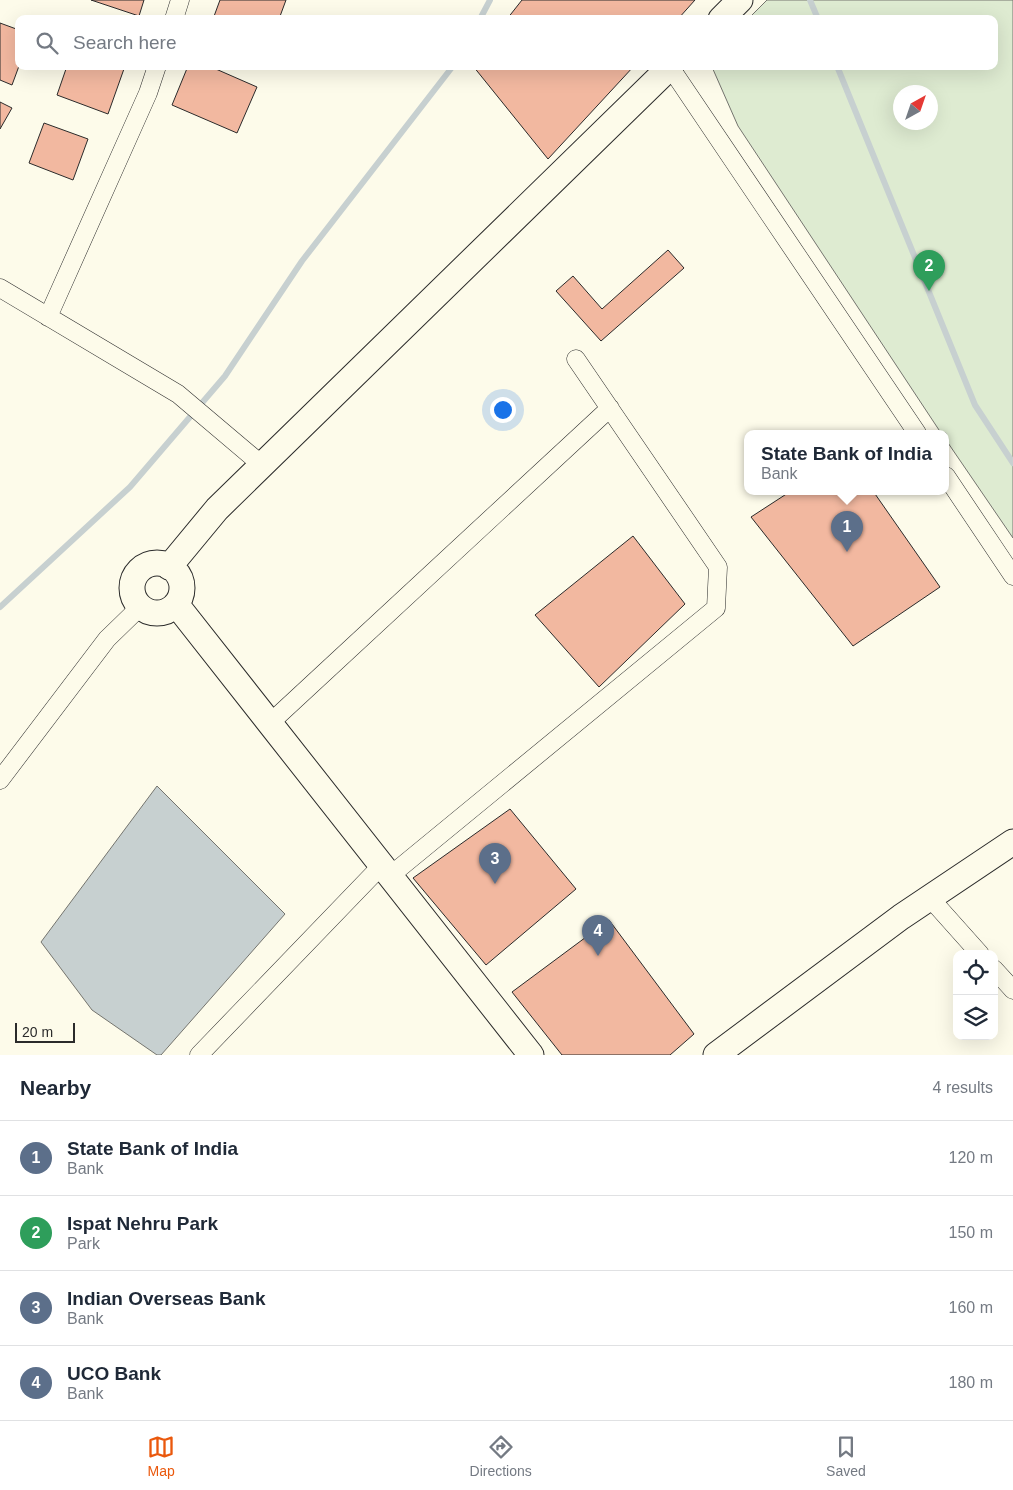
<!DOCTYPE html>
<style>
body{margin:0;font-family:Helvetica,sans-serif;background:#f6f6f7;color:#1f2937}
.controls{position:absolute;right:15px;bottom:15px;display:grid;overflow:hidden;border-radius:10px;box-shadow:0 5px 20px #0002}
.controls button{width:45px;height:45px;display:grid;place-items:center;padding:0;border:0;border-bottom:1px solid #e0e1e3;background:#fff;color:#1f2937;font:25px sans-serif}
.compass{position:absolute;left:893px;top:85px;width:45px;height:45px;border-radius:50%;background:#fff;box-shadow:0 5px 20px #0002;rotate:40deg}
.scale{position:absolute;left:15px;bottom:12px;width:60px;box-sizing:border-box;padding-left:5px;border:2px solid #2b2b2b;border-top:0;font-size:14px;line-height:18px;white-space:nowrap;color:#2b2b2b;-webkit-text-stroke:4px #fdfbea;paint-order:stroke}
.you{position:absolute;left:502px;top:409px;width:18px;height:18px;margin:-12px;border:4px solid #fff;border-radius:50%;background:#1a73e8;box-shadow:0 0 0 8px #1a73e833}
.badge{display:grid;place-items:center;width:32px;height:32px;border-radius:50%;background:#ea580c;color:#fff;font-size:16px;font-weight:700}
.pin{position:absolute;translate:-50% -41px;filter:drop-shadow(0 1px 2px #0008)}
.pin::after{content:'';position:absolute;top:26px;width:18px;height:15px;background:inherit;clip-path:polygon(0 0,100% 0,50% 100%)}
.popup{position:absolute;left:744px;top:430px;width:205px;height:65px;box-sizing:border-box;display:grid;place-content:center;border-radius:10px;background:#fff;filter:drop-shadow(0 1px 4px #0005);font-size:16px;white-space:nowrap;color:#747a83}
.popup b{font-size:19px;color:#1f2937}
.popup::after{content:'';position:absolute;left:50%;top:100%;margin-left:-10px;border:10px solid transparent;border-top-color:#fff}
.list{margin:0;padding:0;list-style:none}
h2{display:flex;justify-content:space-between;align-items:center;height:65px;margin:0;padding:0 20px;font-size:21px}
h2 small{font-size:16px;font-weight:400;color:#747a83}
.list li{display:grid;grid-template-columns:32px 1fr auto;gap:15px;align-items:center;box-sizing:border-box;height:75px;padding:0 20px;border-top:1px solid #e0e1e3}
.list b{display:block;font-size:19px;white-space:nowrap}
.list p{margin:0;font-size:16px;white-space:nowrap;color:#747a83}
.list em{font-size:16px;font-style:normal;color:#747a83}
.icon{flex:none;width:28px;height:28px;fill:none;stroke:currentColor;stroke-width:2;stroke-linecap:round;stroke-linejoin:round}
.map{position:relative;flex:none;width:1013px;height:1055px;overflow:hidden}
.search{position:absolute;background:#fff;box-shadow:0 5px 20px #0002;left:15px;right:15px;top:15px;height:55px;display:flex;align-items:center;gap:12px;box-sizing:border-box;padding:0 18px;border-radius:10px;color:#747a83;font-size:19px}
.sheet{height:365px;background:#fff}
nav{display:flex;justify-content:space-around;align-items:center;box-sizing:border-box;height:70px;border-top:1px solid #e0e1e3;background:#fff;font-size:14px;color:#747a83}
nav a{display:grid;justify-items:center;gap:2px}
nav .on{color:#ea580c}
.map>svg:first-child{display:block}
</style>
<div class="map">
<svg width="1013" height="1055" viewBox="0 0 1013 1055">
<rect width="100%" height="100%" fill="#fdfbea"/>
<path fill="#deebd1" stroke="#74746e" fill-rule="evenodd" d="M 767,0 L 1013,0 L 1013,538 L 946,440 L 946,433 L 941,433 L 738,126 L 712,67 L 994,66 L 994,19 L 748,19 ZM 900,92 L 930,92 L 930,122 L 900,122 Z"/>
<path fill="#c7d0d0" stroke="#74746e" d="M 157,786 L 285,914 L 161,1055 L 157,1055 L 92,1010 L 41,942 Z"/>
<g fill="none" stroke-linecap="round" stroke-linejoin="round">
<path stroke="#c7d0d0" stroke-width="6" d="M 810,0 L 818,19
M 480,19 L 490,0
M 837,66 L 975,405 L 1013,463
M 0,607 L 130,487 L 225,376 L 302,261 L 453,66"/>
</g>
<path fill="#f2b8a0" stroke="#2b2b2b" d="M 91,0 L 144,0 L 139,16 Z
M 220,0 L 286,0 L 279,19 L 213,19 Z
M 522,0 L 695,0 L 678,19 L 507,19 Z
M 0,23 L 19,30 L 19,66 L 12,85 L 0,80 Z
M 67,66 L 125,66 L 108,114 L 57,95 Z
M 188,66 L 209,66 L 257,87 L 237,133 L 172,105 Z
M 473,66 L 634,66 L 548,159 Z
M 0,102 L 12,108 L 0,129 Z
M 44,123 L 88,139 L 73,180 L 29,163 Z
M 668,250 L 684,268 L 601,341 L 556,291 L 573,276 L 602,309 Z
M 791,491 L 873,491 L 940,587 L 853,646 L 751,517 Z
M 633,536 L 685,604 L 599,687 L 535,615 Z
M 510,809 L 576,889 L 486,965 L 413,878 Z
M 609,920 L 694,1034 L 670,1055 L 562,1055 L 512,992 Z"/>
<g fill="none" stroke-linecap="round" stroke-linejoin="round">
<g stroke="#2b2b2b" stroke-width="19">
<path id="street" d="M 174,19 L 180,0
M 670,67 L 917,433
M 0,288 L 178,394 L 262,465
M 48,317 L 148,93 L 157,66
M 946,476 L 1013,576
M 270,723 L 610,408
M 0,780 L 107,639 L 140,607
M 391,875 L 716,608 L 718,567 L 576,359
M 930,898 L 980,954
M 994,969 L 1013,990
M 199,1055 L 382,865"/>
</g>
<g stroke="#2b2b2b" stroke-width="27">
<path id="secondary" d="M 721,19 L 740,0
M132 588a25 25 0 1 1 50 0a25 25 0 1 1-50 0Z
M 169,567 L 217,509 L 671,66
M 176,604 L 531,1055
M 716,1055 L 901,917 L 1013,842"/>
</g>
<use href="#street" stroke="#fdfbea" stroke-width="18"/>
<use href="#secondary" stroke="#fdfbea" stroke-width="25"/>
</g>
</svg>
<div class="controls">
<button><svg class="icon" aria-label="locate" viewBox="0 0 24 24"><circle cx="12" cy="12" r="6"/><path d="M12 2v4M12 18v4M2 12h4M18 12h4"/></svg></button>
<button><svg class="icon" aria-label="layers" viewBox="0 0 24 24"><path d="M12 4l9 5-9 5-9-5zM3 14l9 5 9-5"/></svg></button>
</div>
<svg class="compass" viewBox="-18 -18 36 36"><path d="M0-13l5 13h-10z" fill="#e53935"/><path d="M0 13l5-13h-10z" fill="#747a83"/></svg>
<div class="scale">20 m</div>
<div class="you"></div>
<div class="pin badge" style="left:847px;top:552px;background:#5c6f8a">1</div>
<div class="popup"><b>State Bank of India</b>Bank</div>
<div class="pin badge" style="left:929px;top:291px;background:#2e9e5b">2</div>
<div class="pin badge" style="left:495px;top:884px;background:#5c6f8a">3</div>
<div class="pin badge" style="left:598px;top:956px;background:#5c6f8a">4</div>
<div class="search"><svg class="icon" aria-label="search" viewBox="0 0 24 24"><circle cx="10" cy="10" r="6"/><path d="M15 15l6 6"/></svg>Search here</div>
</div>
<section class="sheet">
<h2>Nearby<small>4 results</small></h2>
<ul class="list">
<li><span class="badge" style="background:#5c6f8a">1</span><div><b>State Bank of India</b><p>Bank</p></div><em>120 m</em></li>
<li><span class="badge" style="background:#2e9e5b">2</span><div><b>Ispat Nehru Park</b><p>Park</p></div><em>150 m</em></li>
<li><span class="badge" style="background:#5c6f8a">3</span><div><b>Indian Overseas Bank</b><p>Bank</p></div><em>160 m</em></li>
<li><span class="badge" style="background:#5c6f8a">4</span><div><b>UCO Bank</b><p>Bank</p></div><em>180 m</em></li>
</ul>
</section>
<nav>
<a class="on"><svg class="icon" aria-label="map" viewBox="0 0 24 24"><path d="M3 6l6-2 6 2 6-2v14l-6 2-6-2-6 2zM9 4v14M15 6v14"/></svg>Map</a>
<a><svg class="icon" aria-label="directions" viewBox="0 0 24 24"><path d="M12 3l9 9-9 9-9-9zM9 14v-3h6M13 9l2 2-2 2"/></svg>Directions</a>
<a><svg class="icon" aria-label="saved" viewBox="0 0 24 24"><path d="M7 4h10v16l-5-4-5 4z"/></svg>Saved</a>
</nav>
